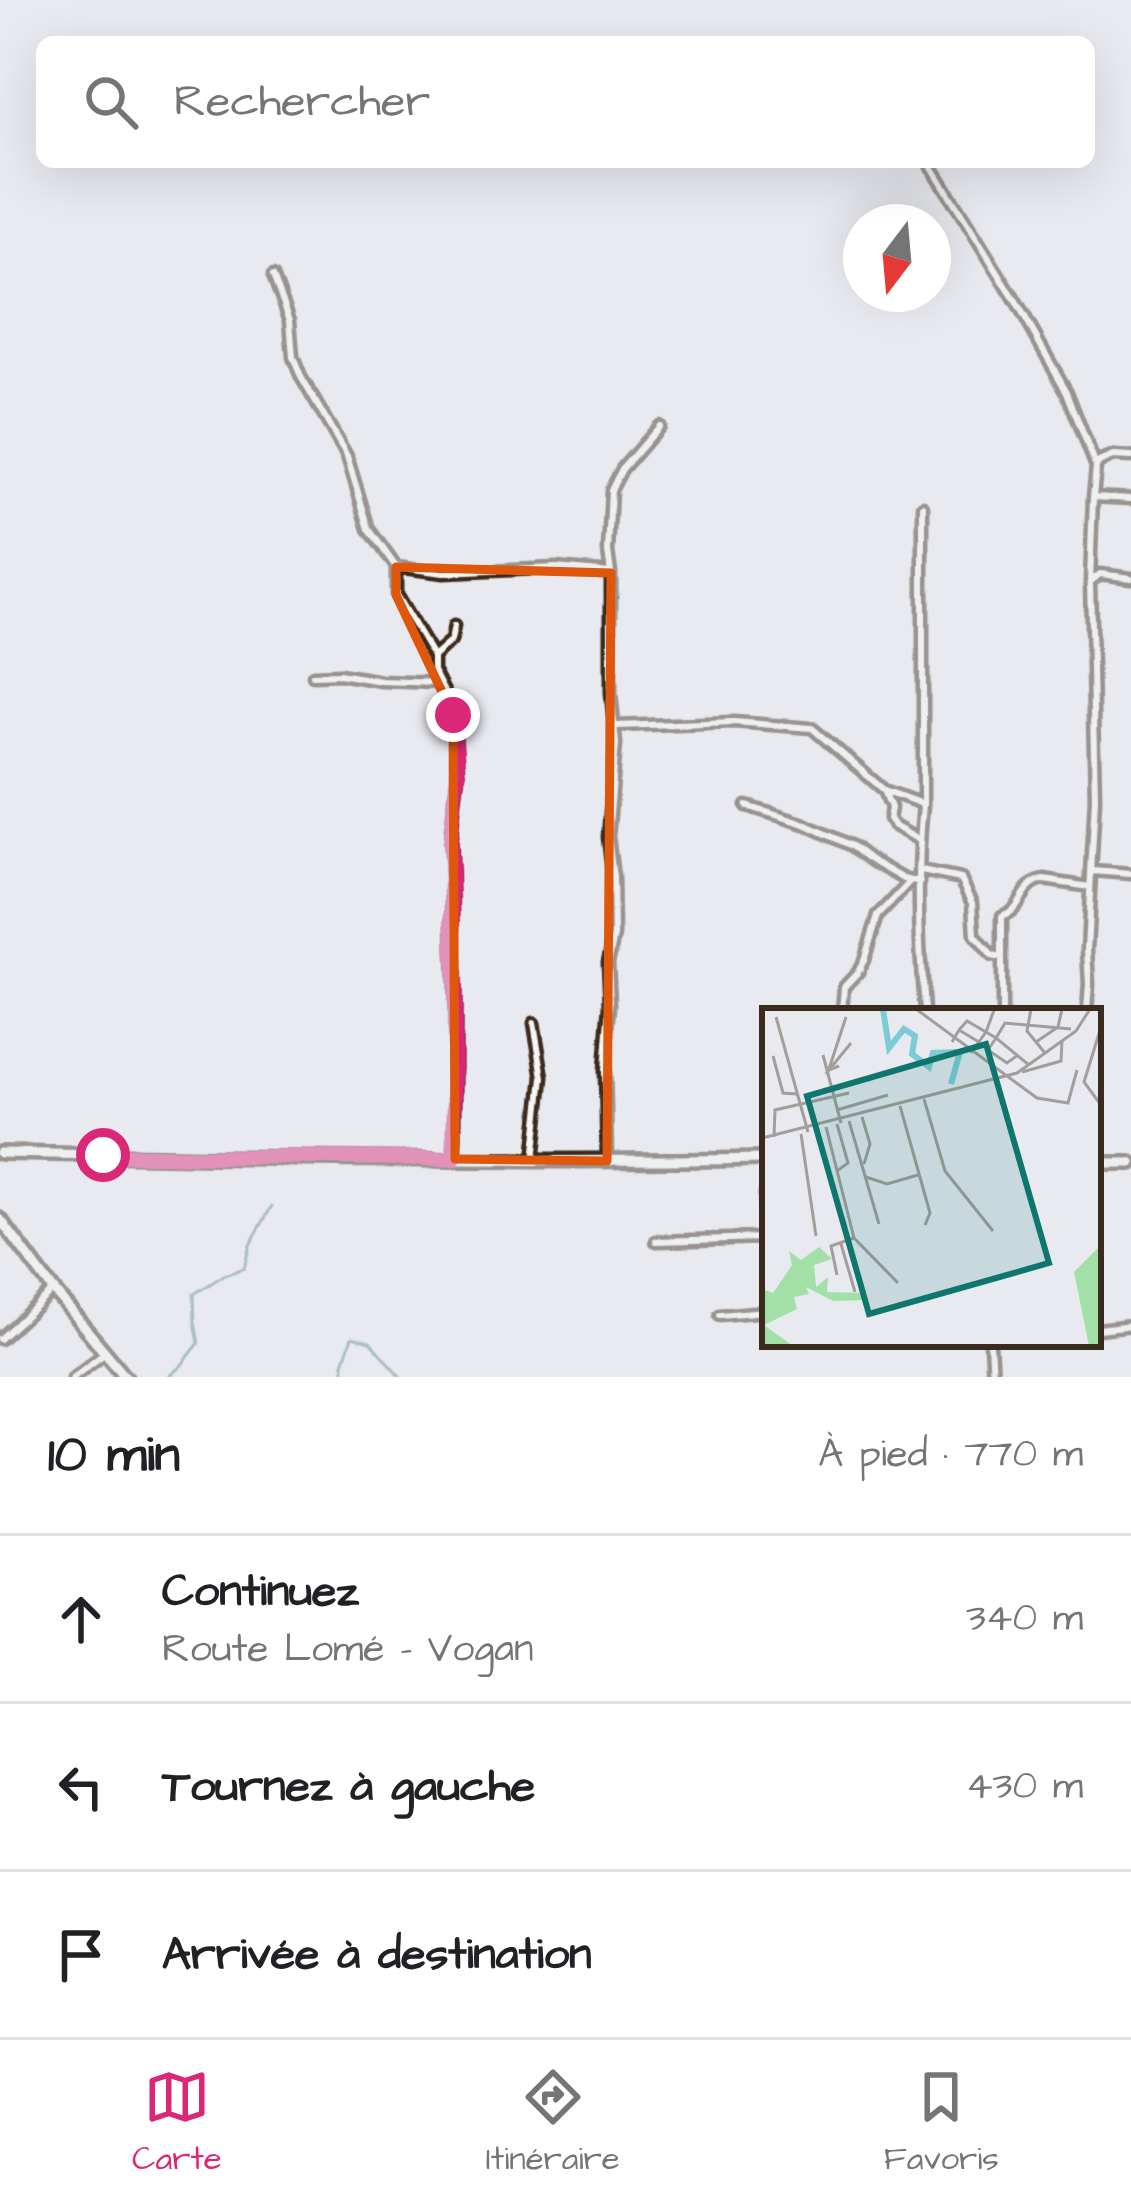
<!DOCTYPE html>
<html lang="fr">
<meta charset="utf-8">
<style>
body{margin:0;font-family:"Architects Daughter",sans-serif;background:#f6f6f6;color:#202124}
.compass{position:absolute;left:843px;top:204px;width:108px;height:108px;border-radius:50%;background:#fff;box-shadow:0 12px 48px #0002;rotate:196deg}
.stop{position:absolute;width:36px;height:36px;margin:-27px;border:9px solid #db2777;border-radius:50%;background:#fff}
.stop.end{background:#db2777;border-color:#fff;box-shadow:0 3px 12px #0008}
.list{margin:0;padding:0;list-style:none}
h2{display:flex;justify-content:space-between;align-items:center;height:156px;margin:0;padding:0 48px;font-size:51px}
h2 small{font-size:39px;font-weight:400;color:#757577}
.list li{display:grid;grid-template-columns:78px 1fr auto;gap:36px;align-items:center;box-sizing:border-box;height:168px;padding:0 48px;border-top:3px solid #e0e0e0}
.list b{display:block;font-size:45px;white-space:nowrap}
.list p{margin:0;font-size:39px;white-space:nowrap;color:#757577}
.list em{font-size:39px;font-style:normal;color:#757577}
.icon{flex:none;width:66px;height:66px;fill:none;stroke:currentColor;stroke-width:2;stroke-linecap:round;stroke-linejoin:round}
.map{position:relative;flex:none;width:1131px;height:1377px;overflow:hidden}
.search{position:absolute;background:#fff;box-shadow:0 12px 48px #0002;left:36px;right:36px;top:36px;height:132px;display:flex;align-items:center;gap:30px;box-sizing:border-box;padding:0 42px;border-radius:18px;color:#757577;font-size:45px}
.sheet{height:660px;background:#fff}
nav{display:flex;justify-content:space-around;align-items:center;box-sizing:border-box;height:168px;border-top:3px solid #e0e0e0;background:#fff;font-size:33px;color:#757577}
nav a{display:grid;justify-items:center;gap:6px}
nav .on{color:#db2777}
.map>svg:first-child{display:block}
</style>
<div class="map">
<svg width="1131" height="1377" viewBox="0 0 1131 1377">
<rect width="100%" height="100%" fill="#e8eaf0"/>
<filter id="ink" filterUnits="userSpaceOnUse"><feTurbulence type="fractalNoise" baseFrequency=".00833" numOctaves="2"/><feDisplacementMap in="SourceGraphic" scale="24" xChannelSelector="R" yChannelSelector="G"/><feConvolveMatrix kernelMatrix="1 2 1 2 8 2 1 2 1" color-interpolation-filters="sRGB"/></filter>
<g filter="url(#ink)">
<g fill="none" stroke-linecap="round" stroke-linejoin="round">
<path stroke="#628b8c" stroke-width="3" d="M 168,1377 L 181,1366 L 199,1343 L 195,1322 L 194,1294 L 224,1275 L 244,1268 L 250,1245 L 272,1206
M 345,1377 L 343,1363 L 352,1337 L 370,1342 L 401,1377"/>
<g stroke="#3b2a1e" stroke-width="15">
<path id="street" d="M 929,162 L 1015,300 L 1067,392 L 1096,467
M 273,276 L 290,320 L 293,357 L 301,377 L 347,456 L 369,529 L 396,567 L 396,595 L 433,657 L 433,671 L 451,705 L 458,773 L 450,842 L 455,973 L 455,1159
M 1093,497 L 1131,499
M 923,506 L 923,805 C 916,873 919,942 924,1011
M 396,567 L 444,573 L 556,568 L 611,573
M 1090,582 L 1100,574 L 1131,578
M 433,657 L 451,641 L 454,626
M 313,675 L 339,674 L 381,681 L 438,683
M 616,726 L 734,722 L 812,728 L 884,790 L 922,804
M 884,790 L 891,808 L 889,819 L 894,826 L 919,840
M 747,806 L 805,824 L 852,846 L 869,859 L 904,879 L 920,883
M 921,871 L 961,879 L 973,902 L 975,935 L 992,956 L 1002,958
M 1093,871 L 1131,874
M 842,1011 L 844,987 L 858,972 L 864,960 L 878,916 L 910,882
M 1002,1011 L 1002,916 C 1024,908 1018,885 1044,880 L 1090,887
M 1087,1011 L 1089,984 L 1087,950 L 1095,798 L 1090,582 L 1093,497 L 1096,467 L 1099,462 L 1113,456 L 1131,457
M 534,1023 L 543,1077 L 534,1160
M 607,1158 L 605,1070 L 610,1005 L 608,962 L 614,936 L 613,877 L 608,837 L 616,744 L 611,693 L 611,573 L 608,552 L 611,490 L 622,469 L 659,426
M 763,1237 L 765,1193
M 656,1241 L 765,1238
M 720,1315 L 765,1311
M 1098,1329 L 1131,1325
M 0,1339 L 53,1290
M 990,1344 L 992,1377
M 72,1377 L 104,1353"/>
</g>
<g stroke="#3b2a1e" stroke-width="18">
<path id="secondary" d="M 0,1153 C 255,1158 510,1163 765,1159
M 1098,1163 L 1131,1163
M 0,1219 L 53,1290 L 126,1377"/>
</g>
<use href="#street" stroke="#f6f6f2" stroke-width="6"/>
<use href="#secondary" stroke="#f6f6f2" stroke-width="9"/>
</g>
</g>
<g fill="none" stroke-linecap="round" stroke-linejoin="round" filter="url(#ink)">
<path stroke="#db2777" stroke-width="15" d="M 103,1155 L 454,1159 L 455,973 L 450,842 L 458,773 L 453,715"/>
</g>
<path d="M0 0H1131V1377H0ZM 396,567 L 611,573 L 607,1161 L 455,1159 L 453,715 L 396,595 Z" fill="#e8eaf0" fill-opacity=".55" fill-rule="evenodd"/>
<path fill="none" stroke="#df570d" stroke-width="9" stroke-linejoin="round" d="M 396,567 L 611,573 L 607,1161 L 455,1159 L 453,715 L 396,595 Z"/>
<g transform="translate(762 1008)">
<rect width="339" height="339" fill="#e8eaf0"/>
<path d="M 339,237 L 339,338 L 327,338 L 312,264 ZM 57,239 L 70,251 L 52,257 L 54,279 L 66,269 L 65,284 L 102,285 L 106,292 L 71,293 L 44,279 L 47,286 L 32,289 L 35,301 L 2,317 L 31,338 L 0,338 L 0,281 L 11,285 L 30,257 L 27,243 L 39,252 Z" fill="#a2e0a8"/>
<path fill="none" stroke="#7cccd6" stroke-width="6" d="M 121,1 L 127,40 L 142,21 L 153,28 L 150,46 L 167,59 L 171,45 L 198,44 L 189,76"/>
<path fill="none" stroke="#a39d9c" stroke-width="3" d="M 154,1 L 275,90 L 306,95 L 315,62M 269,1 L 265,23 L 283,45M 14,9 L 46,124M 339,19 L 322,74 L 339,97M 197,22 L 205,13 L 224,24 L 232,2M 190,34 L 197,22 L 217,34M 274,34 L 296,19 L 300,1M 209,45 L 224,24 L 234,30 L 226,42 L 245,55 L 256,47M 61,47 L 79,115M 11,48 L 21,85 L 35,86M 267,57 L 234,30 L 243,15 L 309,21M 77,58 L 67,62 L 89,35M 260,64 L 299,53 L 300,33M 65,67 L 84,9M 162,91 L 183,163 L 231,223M 138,98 L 168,205 L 163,217M 75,102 L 126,87M 100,109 L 108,136 L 102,156M 87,113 L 117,216M 75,116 L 86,155 L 75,163M 64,119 L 92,230 L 69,238 L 75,267M 39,126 L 54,228M 12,129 L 13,102 L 87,85M 0,130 L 255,65 L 314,23 L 328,1M 104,169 L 125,176 L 156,167M 92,230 L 136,275M 79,236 L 93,284"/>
<path fill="#0f766e" fill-opacity="0.15" stroke="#0f766e" stroke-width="6" d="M 224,36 L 287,255 L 107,306 L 45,88 Z"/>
<rect width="339" height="339" fill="none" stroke="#3b2a1e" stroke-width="6"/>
</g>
</svg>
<svg class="compass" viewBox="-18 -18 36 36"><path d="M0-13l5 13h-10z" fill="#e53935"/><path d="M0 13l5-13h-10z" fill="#757577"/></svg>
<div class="stop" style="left:103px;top:1155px"></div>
<div class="stop end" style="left:453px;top:715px"></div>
<div class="search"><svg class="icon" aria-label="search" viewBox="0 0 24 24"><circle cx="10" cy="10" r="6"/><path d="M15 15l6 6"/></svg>Rechercher</div>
</div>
<section class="sheet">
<h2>10 min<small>À pied · 770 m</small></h2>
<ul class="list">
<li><svg class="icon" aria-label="ahead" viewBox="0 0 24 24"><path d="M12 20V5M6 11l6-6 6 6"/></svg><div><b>Continuez</b><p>Route Lomé - Vogan</p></div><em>340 m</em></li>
<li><svg class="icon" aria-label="left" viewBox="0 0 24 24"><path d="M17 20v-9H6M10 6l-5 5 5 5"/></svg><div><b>Tournez à gauche</b></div><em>430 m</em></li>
<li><svg class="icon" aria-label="arrive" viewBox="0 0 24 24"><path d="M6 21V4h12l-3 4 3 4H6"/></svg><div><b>Arrivée à destination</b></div></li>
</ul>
</section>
<nav>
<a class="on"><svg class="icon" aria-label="map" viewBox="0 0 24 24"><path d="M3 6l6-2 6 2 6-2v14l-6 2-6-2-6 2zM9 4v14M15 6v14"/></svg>Carte</a>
<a><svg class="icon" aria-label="directions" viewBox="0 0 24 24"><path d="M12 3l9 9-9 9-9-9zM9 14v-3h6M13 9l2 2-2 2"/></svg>Itinéraire</a>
<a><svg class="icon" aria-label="saved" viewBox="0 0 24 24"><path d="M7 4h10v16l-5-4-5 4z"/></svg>Favoris</a>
</nav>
